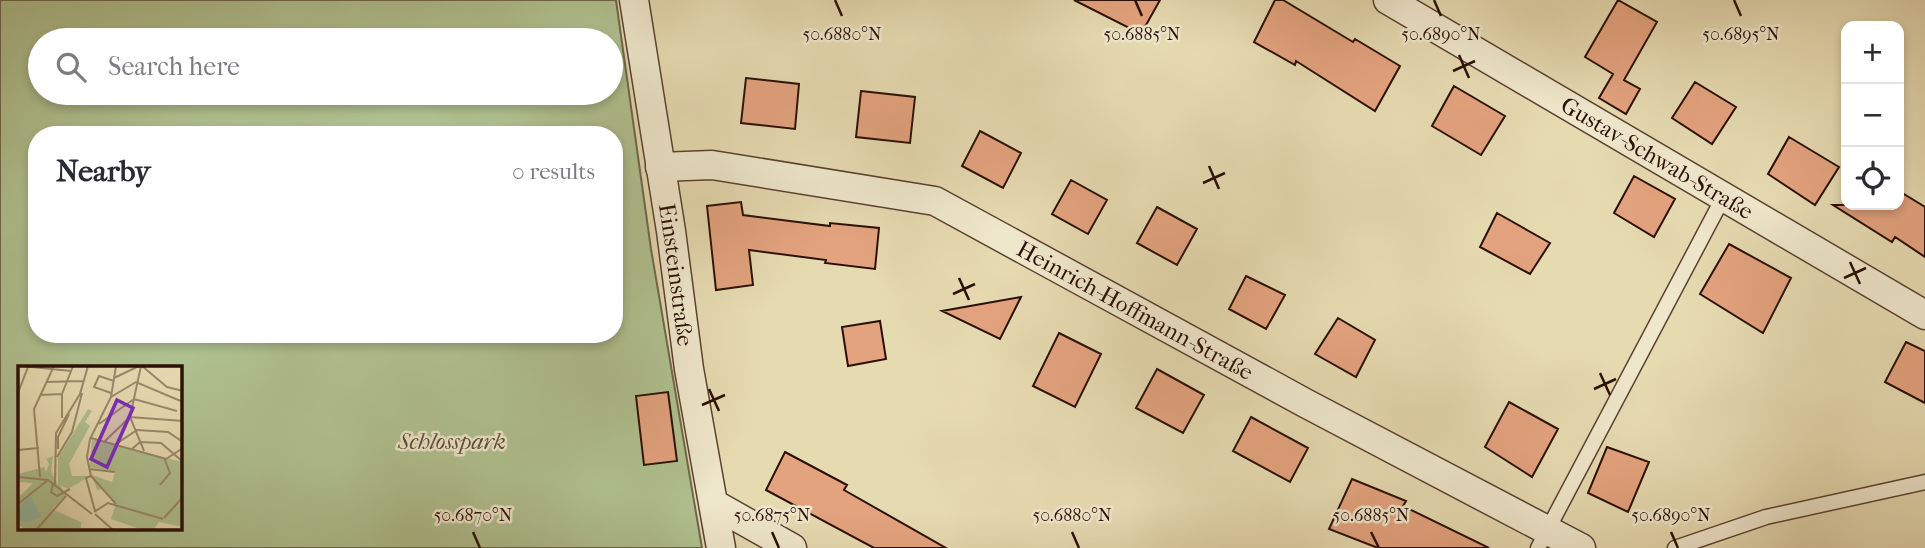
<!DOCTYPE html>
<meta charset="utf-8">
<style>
body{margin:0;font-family:"IM FELL French Canon",serif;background:#f7f7f7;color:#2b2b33}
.controls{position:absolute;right:21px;top:21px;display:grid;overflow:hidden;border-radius:14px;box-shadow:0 4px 10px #0003}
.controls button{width:63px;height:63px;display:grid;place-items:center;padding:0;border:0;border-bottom:2px solid #e1e1e2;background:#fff;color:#2b2b33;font:35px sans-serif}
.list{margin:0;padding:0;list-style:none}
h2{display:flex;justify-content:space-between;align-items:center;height:91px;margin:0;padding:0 28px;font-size:30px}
h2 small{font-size:23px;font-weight:400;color:#7c7c81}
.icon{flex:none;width:38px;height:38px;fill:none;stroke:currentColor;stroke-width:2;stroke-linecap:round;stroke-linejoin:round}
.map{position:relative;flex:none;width:1925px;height:548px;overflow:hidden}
.search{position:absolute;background:#fff;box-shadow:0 4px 10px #0003;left:28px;top:28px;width:595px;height:77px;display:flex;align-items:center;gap:18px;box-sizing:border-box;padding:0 24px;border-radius:38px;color:#7c7c81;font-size:26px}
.panel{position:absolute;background:#fff;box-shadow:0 4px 10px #0003;left:28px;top:126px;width:595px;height:217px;border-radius:28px}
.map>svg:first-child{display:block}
</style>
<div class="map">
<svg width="1925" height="548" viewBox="0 0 1925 548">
<rect width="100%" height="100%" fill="#e6dab1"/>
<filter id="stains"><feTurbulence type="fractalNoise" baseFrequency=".00286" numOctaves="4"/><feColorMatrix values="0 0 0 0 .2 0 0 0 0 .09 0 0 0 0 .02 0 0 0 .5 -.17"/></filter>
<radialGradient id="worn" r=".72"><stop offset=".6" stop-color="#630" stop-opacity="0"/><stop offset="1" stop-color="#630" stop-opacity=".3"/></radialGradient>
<path fill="#b0c190" stroke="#6e684b" stroke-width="2" fill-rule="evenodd" d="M 0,0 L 616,0 L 651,249 L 702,548 L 0,548 ZM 40,40 L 611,40 L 611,93 L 40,93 ZM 37,135 L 614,135 L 614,334 L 37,334 ZM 19,368 L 180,368 L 180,529 L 19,529 Z"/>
<path fill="#e3a37e" stroke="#2b1006" stroke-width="2" d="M 1074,0 L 1160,0 L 1141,34 Z
M 1275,0 L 1283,0 L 1353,42 L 1355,39 L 1400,66 L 1375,111 L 1296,61 L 1295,65 L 1254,42 Z
M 1618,0 L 1657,22 L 1624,80 L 1640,89 L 1626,114 L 1599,98 L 1613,74 L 1585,57 Z
M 746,78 L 799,84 L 795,129 L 741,123 Z
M 1695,82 L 1736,107 L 1712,144 L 1672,118 Z
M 1454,86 L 1505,116 L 1481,155 L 1432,126 Z
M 861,91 L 915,97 L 910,143 L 856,137 Z
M 980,131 L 1021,153 L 1003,188 L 962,166 Z
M 1789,137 L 1839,167 L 1815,205 L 1768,174 Z
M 1634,176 L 1675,199 L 1654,237 L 1614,213 Z
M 1071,180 L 1107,200 L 1088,234 L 1052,214 Z
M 1899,191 L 1925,207 L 1925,257 L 1895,237 L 1892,242 L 1833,205 L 1899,205 Z
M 741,202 L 743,215 L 830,226 L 830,223 L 879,228 L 875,269 L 825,263 L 826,260 L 749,250 L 753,285 L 716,290 L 707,206 Z
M 1157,207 L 1197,229 L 1177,265 L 1137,243 Z
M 1497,213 L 1550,243 L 1530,274 L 1480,247 Z
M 1729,244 L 1791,278 L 1763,333 L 1700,294 Z
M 1246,276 L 1285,295 L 1266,329 L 1229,309 Z
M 1021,297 L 1000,339 L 942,311 Z
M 1338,318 L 1375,340 L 1356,377 L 1315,354 Z
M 880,321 L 886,359 L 848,366 L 842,327 Z
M 1059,333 L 1101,354 L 1075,407 L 1033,386 Z
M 1906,342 L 1925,351 L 1925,403 L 1885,382 Z
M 1157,369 L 1204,395 L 1183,433 L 1136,408 Z
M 668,392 L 677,461 L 644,465 L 636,396 Z
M 1509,402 L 1558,429 L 1532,477 L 1485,447 Z
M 1251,417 L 1308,448 L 1290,482 L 1233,451 Z
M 1607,447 L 1649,462 L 1628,512 L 1588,493 Z
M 785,452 L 847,485 L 844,490 L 946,548 L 874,548 L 766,490 Z
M 1352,479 L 1406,501 L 1403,506 L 1489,548 L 1378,548 L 1329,529 Z"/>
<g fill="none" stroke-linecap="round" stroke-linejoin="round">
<g stroke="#5a4231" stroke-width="17">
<path id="service" d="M 1538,548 L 1723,198
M 1675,548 L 1766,517 L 1925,482"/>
</g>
<g stroke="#5a4231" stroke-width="31">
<g id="minor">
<path id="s1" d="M 634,0 L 671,231 L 689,369 L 721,548"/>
<path id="s2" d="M 1388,0 L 1925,315"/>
<path id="s3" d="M 660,167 L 712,165 L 935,201 L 1307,404 L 1581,548"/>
<path d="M 714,504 L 792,548"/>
</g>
</g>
<use href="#service" stroke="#efe7cc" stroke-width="14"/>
<use href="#minor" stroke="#efe7cc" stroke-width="28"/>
</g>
<path fill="none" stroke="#2b1006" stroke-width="2.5" d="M 835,0 L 842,16M 1135,0 L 1142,16M 1434,0 L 1441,16M 1734,0 L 1741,16M 1459,55 L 1469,78M 1453,71 L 1475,61M 1209,166 L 1219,189M 1203,183 L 1225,173M 1850,262 L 1860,284M 959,278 L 969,300M 1844,278 L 1866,268M 953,294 L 975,284M 1600,373 L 1610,395M 709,389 L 719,411M 1594,389 L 1616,379M 702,405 L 725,395M 473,532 L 480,548M 772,532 L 779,548M 1072,532 L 1079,548M 1371,532 L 1379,548M 1671,532 L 1678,548"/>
<g text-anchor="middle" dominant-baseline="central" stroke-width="5" stroke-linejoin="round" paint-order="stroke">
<g font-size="23" fill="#2b1006" stroke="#efe7cc">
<text stroke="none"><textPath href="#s2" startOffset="312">Gustav-Schwab-Straße</textPath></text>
<text stroke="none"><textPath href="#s1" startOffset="278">Einsteinstraße</textPath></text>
<text stroke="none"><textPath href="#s3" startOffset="506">Heinrich-Hoffmann-Straße</textPath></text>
</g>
<g font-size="23" font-style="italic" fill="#5a4e36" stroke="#efe7cc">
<text x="452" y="441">Schlosspark</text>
</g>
</g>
<g transform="translate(18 366)">
<rect width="164" height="164" fill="#e6dab1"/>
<path d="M 70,43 L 74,45 L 67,56 L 72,60 L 51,98 L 54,110 L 72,110 L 50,123 L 42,119 L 48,129 L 34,143 L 63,156 L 63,162 L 8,164 L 0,159 L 0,132 L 15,117 L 0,116 L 0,108 L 26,101 L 28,106 L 31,98 L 26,88 L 29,93 L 35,90 L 33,106 L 40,119 L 40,92 ZM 74,72 L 164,96 L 164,161 L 141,156 L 135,164 L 125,164 L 93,153 L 98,137 L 84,123 L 79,124 L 74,109 L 94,116 L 97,106 L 72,101 Z" fill="#b0c190"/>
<path d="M 12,129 L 23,151 L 8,157 L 0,153 L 0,142 Z" fill="#97bba6"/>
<path fill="none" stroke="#9b896d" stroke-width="2" d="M 4,0 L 53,5M 98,0 L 93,31 L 72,73 L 69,91 L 73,110 L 98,138M 123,0 L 112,51 L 126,85M 124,0 L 149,21 L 165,25M 96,12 L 121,0M 29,16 L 65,15M 0,27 L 10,1M 93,27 L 76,21 L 81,10 L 96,15M 22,29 L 44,28M 93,31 L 118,16 L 165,36M 44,52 L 44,28 L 55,0M 81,58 L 116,33 L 159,45M 73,72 L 148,93 L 165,82M 87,75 L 112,51 L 165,55M 98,78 L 119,64 L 150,66 L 165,76M 40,83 L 40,71 L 51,48M 114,83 L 122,76 L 143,77 L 164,95M 0,84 L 21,82M 39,91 L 54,66 L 64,27M 71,103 L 97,106M 73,110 L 68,112 L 77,145M 0,111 L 30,114 L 74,148M 22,111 L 16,43 L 36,0M 35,118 L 33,126 L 39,130 L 52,123M 37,119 L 38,67 L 62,28 L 70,0M 142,119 L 152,107 L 146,92M 0,138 L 30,114M 76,146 L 90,137 L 145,153M 77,148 L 95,164M 146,152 L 165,131M 19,163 L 48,130"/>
<path fill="#7b2cbf" fill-opacity="0.15" stroke="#7b2cbf" stroke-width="3.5" d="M 99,34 L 115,42 L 89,101 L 73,93 Z"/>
<rect width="164" height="164" fill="none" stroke="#2b1006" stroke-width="3.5"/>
</g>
<g font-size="18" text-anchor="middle" fill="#2b1006" stroke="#efe7cc" stroke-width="5" stroke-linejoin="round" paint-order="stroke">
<text x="842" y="40">50.6880°N</text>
<text x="1142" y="40">50.6885°N</text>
<text x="1441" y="40">50.6890°N</text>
<text x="1741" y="40">50.6895°N</text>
<text x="473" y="521">50.6870°N</text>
<text x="772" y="521">50.6875°N</text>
<text x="1072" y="521">50.6880°N</text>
<text x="1371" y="521">50.6885°N</text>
<text x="1671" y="521">50.6890°N</text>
</g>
<rect width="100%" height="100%" filter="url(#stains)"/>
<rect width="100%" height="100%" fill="url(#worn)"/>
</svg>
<div class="controls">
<button>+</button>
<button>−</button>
<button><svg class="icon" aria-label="locate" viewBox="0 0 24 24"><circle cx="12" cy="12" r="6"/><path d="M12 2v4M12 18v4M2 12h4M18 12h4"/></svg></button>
</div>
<div class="search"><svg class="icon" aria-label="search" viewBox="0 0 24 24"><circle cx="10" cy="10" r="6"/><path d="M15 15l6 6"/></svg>Search here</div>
<section class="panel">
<h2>Nearby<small>0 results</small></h2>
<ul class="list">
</ul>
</section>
</div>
